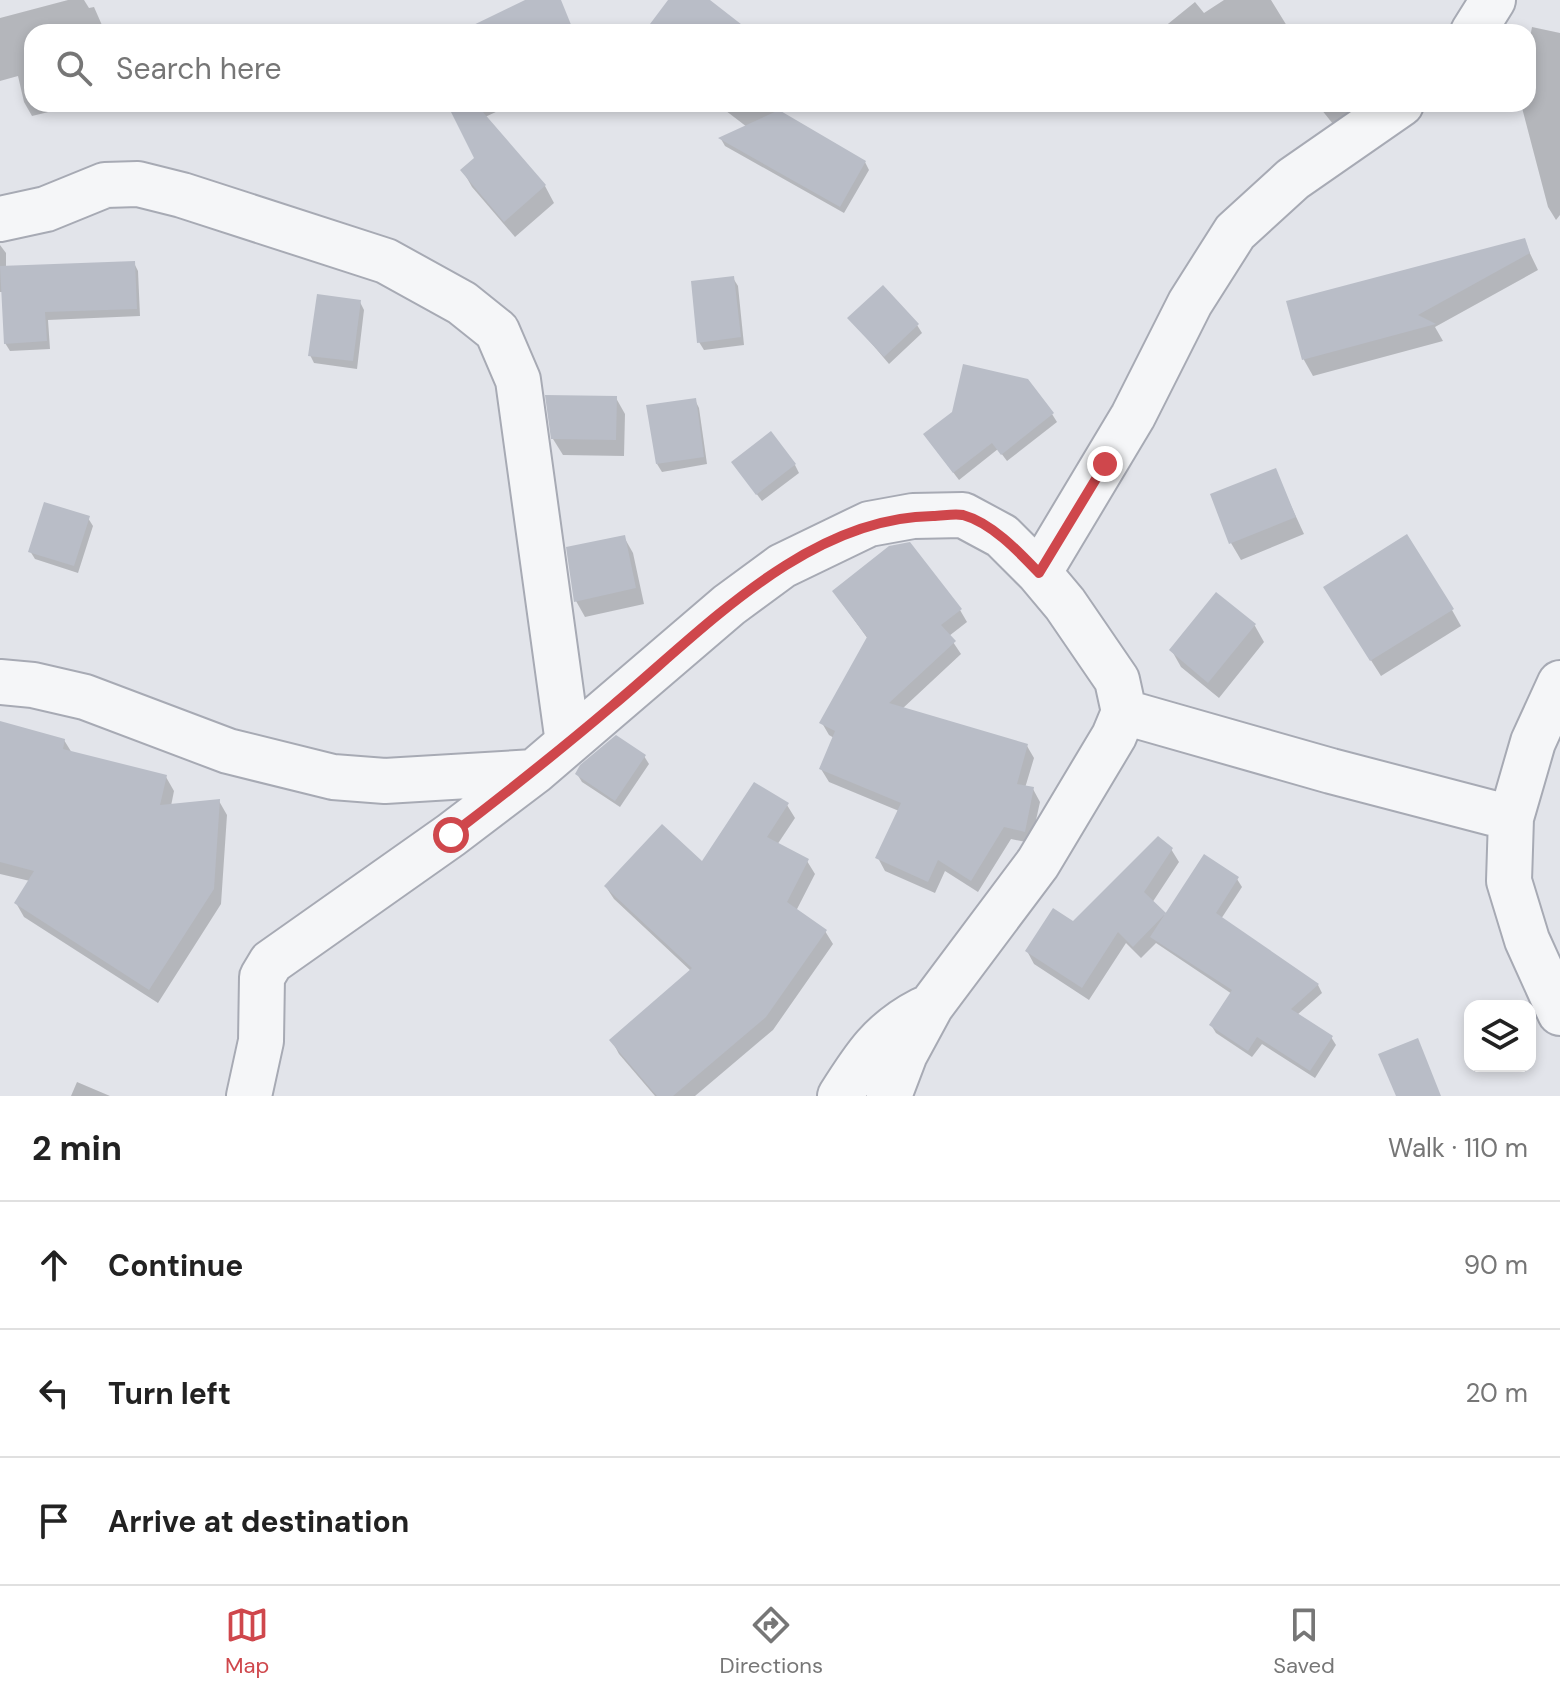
<!DOCTYPE html>
<meta charset="utf-8">
<style>
body{margin:0;font-family:"DM Sans",sans-serif;background:#f2f2f2;color:#222}
.controls{position:absolute;right:24px;bottom:24px;display:grid;overflow:hidden;border-radius:16px;box-shadow:0 4px 12px #0003}
.controls button{width:72px;height:72px;display:grid;place-items:center;padding:0;border:0;border-bottom:2px solid #e0e0e0;background:#fff;color:#222;font:40px sans-serif}
.stop{position:absolute;width:24px;height:24px;margin:-18px;border:6px solid #cf474c;border-radius:50%;background:#fff}
.stop.end{background:#cf474c;border-color:#fff;box-shadow:0 2px 8px #0008}
.list{margin:0;padding:0;list-style:none}
h2{display:flex;justify-content:space-between;align-items:center;height:104px;margin:0;padding:0 32px;font-size:34px}
h2 small{font-size:26px;font-weight:400;color:#767676}
.list li{display:grid;grid-template-columns:52px 1fr auto;gap:24px;align-items:center;box-sizing:border-box;height:128px;padding:0 32px;border-top:2px solid #e0e0e0}
.list b{display:block;font-size:30px;white-space:nowrap}
.list em{font-size:26px;font-style:normal;color:#767676}
.icon{flex:none;width:44px;height:44px;fill:none;stroke:currentColor;stroke-width:2;stroke-linecap:round;stroke-linejoin:round}
.map{position:relative;flex:none;width:1560px;height:1096px;overflow:hidden}
.search{position:absolute;background:#fff;box-shadow:0 4px 12px #0003;left:24px;right:24px;top:24px;height:88px;display:flex;align-items:center;gap:20px;box-sizing:border-box;padding:0 28px;border-radius:24px;color:#767676;font-size:30px}
.sheet{height:488px;background:#fff}
nav{display:flex;justify-content:space-around;align-items:center;box-sizing:border-box;height:112px;border-top:2px solid #e0e0e0;background:#fff;font-size:22px;color:#767676}
nav a{display:grid;justify-items:center;gap:4px}
nav .on{color:#cf474c}
.map>svg:first-child{display:block}
</style>
<div class="map">
<svg width="1560" height="1096" viewBox="0 0 1560 1096">
<rect width="100%" height="100%" fill="#e2e4ea"/>
<path fill="#0003" d="M 68,0 L 84,0 L 89,8 L 94,7 L 105,32 L 32,32 L 32,104 L 69,104 L 69,107 L 32,116 L 24,102 L 18,76 L 0,81 L 0,18 Z
M 1224,0 L 1271,0 L 1287,26 L 1281,32 L 1158,32 L 1195,2 L 1204,13 Z
M 1532,27 L 1560,33 L 1560,215 L 1556,220 L 1548,207 L 1521,104 L 1528,104 L 1528,48 Z
M 449,104 L 513,104 L 485,117 L 545,186 L 554,203 L 515,237 L 472,187 L 463,171 L 476,159 Z
M 717,104 L 784,104 L 778,112 L 865,162 L 869,170 L 844,213 L 725,146 L 721,139 L 747,127 Z
M 1317,104 L 1373,104 L 1337,129 Z
M 1524,241 L 1538,270 L 1435,327 L 1443,341 L 1313,376 L 1304,360 L 1289,302 Z
M 0,245 L 6,253 L 6,268 L 134,263 L 138,271 L 140,316 L 48,320 L 50,349 L 10,351 L 5,343 L 2,292 L 0,292 Z
M 733,278 L 738,286 L 744,345 L 704,350 L 699,342 Z
M 360,302 L 364,310 L 357,369 L 314,363 L 310,355 Z
M 850,318 L 917,325 L 922,333 L 889,364 Z
M 616,398 L 625,414 L 624,456 L 563,455 L 553,439 Z
M 695,400 L 699,408 L 707,464 L 662,472 L 657,464 Z
M 1052,414 L 1057,422 L 1007,461 L 998,449 L 959,480 L 930,442 Z
M 795,465 L 799,473 L 762,501 L 738,470 Z
M 1275,471 L 1304,534 L 1241,560 L 1231,543 L 1212,495 Z
M 88,518 L 93,526 L 78,573 L 35,559 L 30,551 Z
M 624,537 L 633,553 L 644,604 L 585,617 L 576,601 Z
M 834,592 L 960,610 L 967,622 L 949,636 L 961,654 L 902,709 L 1027,746 L 1034,758 L 1025,788 L 1033,789 L 1040,802 L 1031,843 L 1011,839 L 978,892 L 945,871 L 935,893 L 885,871 L 878,858 L 899,811 L 829,782 L 821,769 L 834,738 L 829,735 L 822,723 L 868,639 Z
M 1217,595 L 1255,626 L 1264,642 L 1219,698 L 1181,667 L 1172,651 Z
M 1335,604 L 1452,610 L 1461,626 L 1381,676 Z
M 0,723 L 64,740 L 72,753 L 166,777 L 174,791 L 171,806 L 219,801 L 227,815 L 221,904 L 158,1003 L 24,917 L 16,903 L 30,881 L 0,874 Z
M 644,756 L 649,764 L 620,807 L 582,782 L 577,774 Z
M 787,805 L 795,818 L 777,845 L 807,861 L 815,874 L 796,911 L 825,931 L 833,944 L 773,1030 L 695,1096 L 655,1096 L 619,1054 L 612,1041 L 691,971 L 614,899 L 606,887 L 703,864 Z
M 1171,849 L 1179,862 L 1152,903 L 1166,916 L 1237,879 L 1242,887 L 1221,919 L 1318,985 L 1322,993 L 1297,1015 L 1331,1037 L 1336,1045 L 1315,1078 L 1262,1044 L 1252,1057 L 1216,1033 L 1211,1025 L 1232,994 L 1156,943 L 1141,958 L 1126,943 L 1089,1000 L 1034,964 L 1027,951 L 1073,923 Z
M 77,1082 L 110,1096 L 71,1096 Z"/>
<path fill="#b9bdc7" d="M 525,0 L 561,0 L 574,32 L 459,32 Z
M 668,0 L 710,0 L 746,28 L 743,32 L 644,32 Z
M 447,104 L 476,104 L 546,185 L 504,222 L 460,170 L 474,158 Z
M 779,110 L 866,161 L 840,207 L 718,138 Z
M 1525,238 L 1530,253 L 1418,315 L 1436,324 L 1302,360 L 1286,301 Z
M 135,261 L 137,309 L 45,312 L 47,341 L 4,344 L 0,266 Z
M 734,276 L 741,337 L 697,343 L 691,281 Z
M 883,285 L 919,324 L 884,357 L 847,318 Z
M 317,294 L 361,300 L 353,361 L 308,356 Z
M 963,364 L 1028,379 L 1054,413 L 1001,455 L 992,443 L 953,473 L 923,434 L 952,412 Z
M 545,395 L 617,396 L 616,440 L 551,439 Z
M 696,398 L 704,457 L 656,464 L 646,405 Z
M 771,431 L 796,464 L 756,495 L 731,462 Z
M 1276,468 L 1296,517 L 1229,544 L 1210,494 Z
M 44,502 L 90,516 L 74,566 L 28,552 Z
M 1407,534 L 1454,609 L 1370,661 L 1323,587 Z
M 625,535 L 636,588 L 574,602 L 566,547 Z
M 910,542 L 962,609 L 941,625 L 956,641 L 889,703 L 1028,744 L 1017,784 L 1034,787 L 1025,832 L 1004,827 L 971,881 L 938,860 L 928,882 L 875,858 L 901,803 L 819,769 L 835,731 L 819,723 L 867,637 L 832,591 L 889,546 Z
M 1216,592 L 1256,624 L 1208,683 L 1169,650 Z
M 0,721 L 65,739 L 63,749 L 167,775 L 160,805 L 220,799 L 214,889 L 149,990 L 14,903 L 34,871 L 0,862 Z
M 616,735 L 646,755 L 615,801 L 575,774 L 580,765 Z
M 754,782 L 789,803 L 767,837 L 809,859 L 787,902 L 827,930 L 766,1017 L 673,1096 L 657,1096 L 609,1040 L 692,968 L 604,886 L 662,824 L 702,861 Z
M 1158,836 L 1173,848 L 1144,892 L 1166,913 L 1133,947 L 1118,932 L 1082,988 L 1025,951 L 1053,908 L 1073,921 Z
M 1204,854 L 1239,877 L 1216,913 L 1319,984 L 1291,1009 L 1333,1036 L 1310,1071 L 1257,1037 L 1248,1051 L 1209,1025 L 1232,990 L 1150,937 Z
M 1418,1038 L 1441,1096 L 1396,1096 L 1378,1054 Z"/>
<g fill="none" stroke-linecap="round" stroke-linejoin="round">
<g stroke="#a7aab4" stroke-width="48">
<path id="minor" d="M 1473,32 L 1493,0
M 0,219 L 46,209 L 105,185 L 138,184 L 182,195 L 386,261 L 462,303 L 497,331 L 518,380 L 568,743
M 1039,573 L 1133,416 L 1190,303 L 1235,232 L 1293,179 L 1401,104
M 0,682 L 33,685 L 85,697 L 228,751 L 333,777 L 385,781 L 534,772 L 729,605 L 782,566 L 869,524 L 913,516 L 963,515 L 1002,536 L 1039,573 L 1065,604 L 1117,680 L 1124,712 L 1114,736 L 1038,863 L 931,1006 L 905,1054 L 889,1096
M 1560,683 L 1533,742 L 1511,818 L 1509,881 L 1527,940 L 1560,1013
M 1124,712 L 1331,771 L 1511,818
M 249,1096 L 261,1041 L 262,977 L 271,962 L 451,835 L 534,772
M 840,1096 C 864,1058 881,1031 922,1010"/>
</g>
<use href="#minor" stroke="#f5f6f8" stroke-width="44"/>
</g>
<g fill="none" stroke-linecap="round" stroke-linejoin="round">
<path stroke="#cf474c" stroke-width="10" d="M 451,835 C 506,793 559,751 612,706 C 702,631 807,517 933,516 C 942,516 954,513 963,515 C 992,523 1019,552 1039,573 L 1105,464"/>
</g>
</svg>
<div class="controls">
<button><svg class="icon" aria-label="layers" viewBox="0 0 24 24"><path d="M12 4l9 5-9 5-9-5zM3 14l9 5 9-5"/></svg></button>
</div>
<div class="stop" style="left:451px;top:835px"></div>
<div class="stop end" style="left:1105px;top:464px"></div>
<div class="search"><svg class="icon" aria-label="search" viewBox="0 0 24 24"><circle cx="10" cy="10" r="6"/><path d="M15 15l6 6"/></svg>Search here</div>
</div>
<section class="sheet">
<h2>2 min<small>Walk · 110 m</small></h2>
<ul class="list">
<li><svg class="icon" aria-label="ahead" viewBox="0 0 24 24"><path d="M12 20V5M6 11l6-6 6 6"/></svg><div><b>Continue</b></div><em>90 m</em></li>
<li><svg class="icon" aria-label="left" viewBox="0 0 24 24"><path d="M17 20v-9H6M10 6l-5 5 5 5"/></svg><div><b>Turn left</b></div><em>20 m</em></li>
<li><svg class="icon" aria-label="arrive" viewBox="0 0 24 24"><path d="M6 21V4h12l-3 4 3 4H6"/></svg><div><b>Arrive at destination</b></div></li>
</ul>
</section>
<nav>
<a class="on"><svg class="icon" aria-label="map" viewBox="0 0 24 24"><path d="M3 6l6-2 6 2 6-2v14l-6 2-6-2-6 2zM9 4v14M15 6v14"/></svg>Map</a>
<a><svg class="icon" aria-label="directions" viewBox="0 0 24 24"><path d="M12 3l9 9-9 9-9-9zM9 14v-3h6M13 9l2 2-2 2"/></svg>Directions</a>
<a><svg class="icon" aria-label="saved" viewBox="0 0 24 24"><path d="M7 4h10v16l-5-4-5 4z"/></svg>Saved</a>
</nav>
